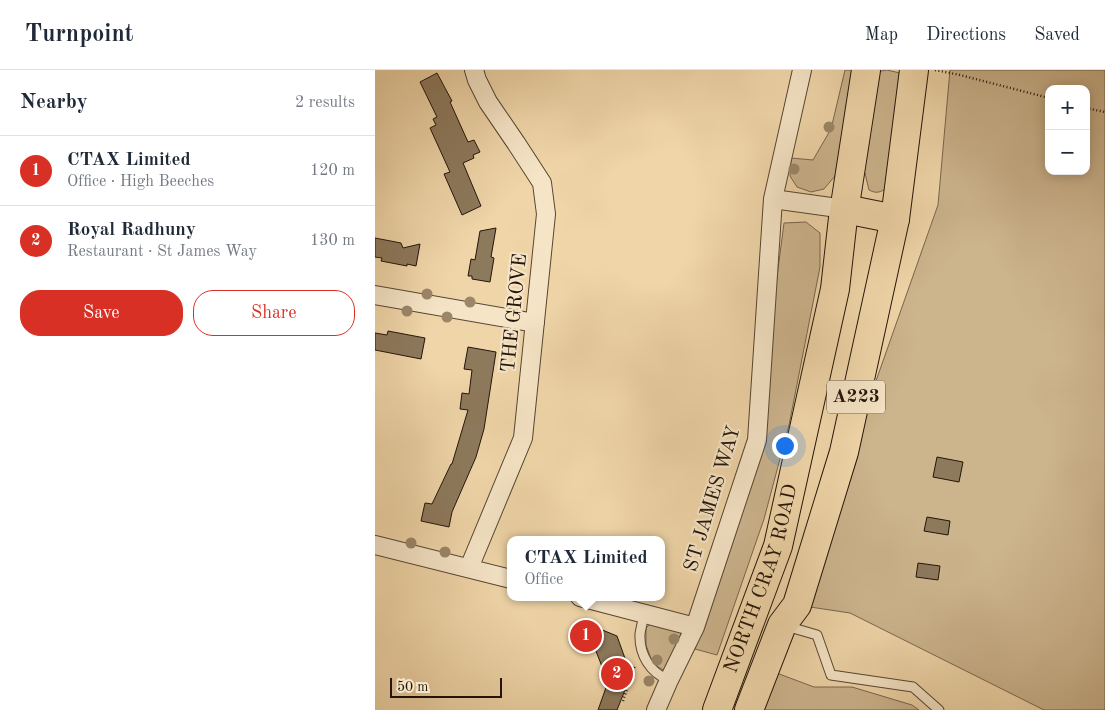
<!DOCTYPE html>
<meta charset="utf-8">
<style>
body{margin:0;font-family:"Old Standard TT",serif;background:#f2f2f3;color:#1f2937}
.controls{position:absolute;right:15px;top:15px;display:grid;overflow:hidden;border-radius:10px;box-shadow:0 2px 12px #0003}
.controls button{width:45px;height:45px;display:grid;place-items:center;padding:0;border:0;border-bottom:1px solid #e0e1e3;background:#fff;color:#1f2937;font:25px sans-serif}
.scale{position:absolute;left:15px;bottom:12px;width:112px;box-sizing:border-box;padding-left:5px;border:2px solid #23150a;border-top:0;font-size:14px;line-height:18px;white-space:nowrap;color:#23150a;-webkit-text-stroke:4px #f5e4c6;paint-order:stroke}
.you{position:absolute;left:409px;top:375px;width:18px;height:18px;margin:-12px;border:4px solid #fff;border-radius:50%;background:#1a73e8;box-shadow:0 0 0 8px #1a73e833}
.badge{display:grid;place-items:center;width:32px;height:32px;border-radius:50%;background:#d93025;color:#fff;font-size:16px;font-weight:700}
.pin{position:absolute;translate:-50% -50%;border:2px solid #fff;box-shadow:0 1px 5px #0006}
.popup{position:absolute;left:132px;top:466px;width:158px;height:65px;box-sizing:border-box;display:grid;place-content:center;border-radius:10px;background:#fff;filter:drop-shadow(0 1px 4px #0005);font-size:16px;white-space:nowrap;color:#747a83}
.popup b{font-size:19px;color:#1f2937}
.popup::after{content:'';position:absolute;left:50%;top:100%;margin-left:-10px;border:10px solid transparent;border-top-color:#fff}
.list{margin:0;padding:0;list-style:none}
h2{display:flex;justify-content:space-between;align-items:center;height:65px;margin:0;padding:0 20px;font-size:21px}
h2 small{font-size:16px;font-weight:400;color:#747a83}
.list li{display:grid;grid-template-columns:32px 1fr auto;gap:15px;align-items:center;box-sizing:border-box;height:70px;padding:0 20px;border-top:1px solid #e0e1e3}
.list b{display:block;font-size:19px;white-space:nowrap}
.list p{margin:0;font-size:16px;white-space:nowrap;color:#747a83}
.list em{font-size:16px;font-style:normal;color:#747a83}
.actions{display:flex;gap:10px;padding:15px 20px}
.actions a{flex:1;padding:11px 0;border:1px solid #d93025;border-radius:20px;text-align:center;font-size:18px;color:#d93025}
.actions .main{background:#d93025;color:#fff}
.map{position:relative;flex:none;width:730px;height:640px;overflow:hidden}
header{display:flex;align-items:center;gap:30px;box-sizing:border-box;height:70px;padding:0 25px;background:#fff;border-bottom:1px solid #e0e1e3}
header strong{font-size:24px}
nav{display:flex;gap:28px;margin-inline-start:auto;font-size:18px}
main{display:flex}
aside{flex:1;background:#fff}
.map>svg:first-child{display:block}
</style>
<header>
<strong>Turnpoint</strong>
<nav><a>Map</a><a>Directions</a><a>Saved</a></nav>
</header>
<main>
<aside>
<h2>Nearby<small>2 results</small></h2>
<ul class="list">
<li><span class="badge">1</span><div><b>CTAX Limited</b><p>Office · High Beeches</p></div><em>120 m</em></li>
<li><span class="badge">2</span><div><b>Royal Radhuny</b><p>Restaurant · St James Way</p></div><em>130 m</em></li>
</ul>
<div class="actions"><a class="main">Save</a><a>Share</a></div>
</aside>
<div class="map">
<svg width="730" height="640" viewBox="0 0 730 640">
<rect width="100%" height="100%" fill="#efd5a8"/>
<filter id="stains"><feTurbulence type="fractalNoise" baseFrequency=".004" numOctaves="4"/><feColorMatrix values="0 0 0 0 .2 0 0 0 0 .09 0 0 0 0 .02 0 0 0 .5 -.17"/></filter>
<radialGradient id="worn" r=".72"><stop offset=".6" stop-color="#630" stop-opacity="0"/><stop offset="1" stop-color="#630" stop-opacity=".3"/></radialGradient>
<path fill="#ccb48d" stroke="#78644c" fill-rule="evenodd" d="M 470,0 L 478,0 L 460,106 L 449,119 L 436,122 L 422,117 L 415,106 L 416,88 L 438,90 L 456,59 Z
M 512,0 L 525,3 L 515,115 C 508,121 503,125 494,120 L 487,91 L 501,2 Z
M 575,0 L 730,0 L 730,640 L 669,640 L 475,543 L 422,535 L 563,135 ZM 674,19 L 711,19 L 711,101 L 674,101 Z
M 431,152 L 445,163 L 445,197 L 414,355 L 389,449 L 342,585 L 320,579 L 390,374 L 399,230 L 409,153 Z
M 276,553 L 302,559 L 309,568 L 290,601 L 278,594 L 271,575 L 271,558 Z
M 399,602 L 439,617 L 477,617 L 537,635 L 544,640 L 386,640 Z"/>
<path fill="#8d795c" stroke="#23150a" d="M 62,3 L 77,31 L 75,32 L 93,72 L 99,70 L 105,82 L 98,85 L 99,88 L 88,93 L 106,136 L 87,145 L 69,104 L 75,102 L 55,58 L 61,55 L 58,49 L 62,47 L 45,12 Z
M 121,158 L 116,187 L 119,188 L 115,212 L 97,209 L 97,206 L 93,206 L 96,189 L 100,190 L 105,161 Z
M 0,168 L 26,173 L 28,178 L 45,174 L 41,196 L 32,194 L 32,196 L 6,191 L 7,188 L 0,187 Z
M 13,261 L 50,268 L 46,289 L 0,280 L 0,263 L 12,265 Z
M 93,277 L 121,282 L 109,359 L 101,387 L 77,442 L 74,457 L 46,451 L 50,433 L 57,434 L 76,394 L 77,394 L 93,340 L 85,339 L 87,323 L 94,324 L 97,300 L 89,299 Z
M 562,387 L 588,392 L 584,412 L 558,407 Z
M 552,447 L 575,451 L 573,465 L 549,461 Z
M 543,493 L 565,496 L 563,510 L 541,507 Z
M 211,555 L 219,558 L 220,557 L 242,566 L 256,605 L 242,640 L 223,640 L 233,612 L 219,576 L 205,570 Z"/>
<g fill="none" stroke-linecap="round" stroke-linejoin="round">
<g stroke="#564532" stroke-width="11">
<path id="service" d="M 269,544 C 268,551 266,557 265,564 C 264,584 275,603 294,610
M 411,556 L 442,565 L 456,605 L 538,617 L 564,640"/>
</g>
<g stroke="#564532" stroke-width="20">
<path id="minor" d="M 398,129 L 470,139
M 0,225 L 160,253
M 0,475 L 136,509
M 94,498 L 148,368 L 171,144 L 167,113 L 141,73 L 113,32 L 102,10 L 99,0
M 205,527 L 320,557
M 281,640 L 294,610 L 320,557 L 382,370 L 398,129 L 427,0"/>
</g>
<g stroke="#23150a" stroke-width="30">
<g id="primary">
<path d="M 470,139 L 520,149"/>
<path id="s1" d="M 342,640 L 403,476 L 460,219 L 468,148 L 491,0"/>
<path d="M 374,640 L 407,555 L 422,535 L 469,382 L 520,149 L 539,0"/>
</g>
</g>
<path stroke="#23150a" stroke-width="2.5" stroke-dasharray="1 2.5" stroke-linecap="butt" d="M 560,0 L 585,5 L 674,28
M 711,38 L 730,42
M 248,631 L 260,595"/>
<use href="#service" stroke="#f5e4c6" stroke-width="9"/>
<use href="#minor" stroke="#f5e4c6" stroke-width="18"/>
<use href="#primary" stroke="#efd5a8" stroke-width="28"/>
</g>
<g fill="#9b8667">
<circle cx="454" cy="57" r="5.5"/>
<circle cx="419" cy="99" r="5.5"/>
<circle cx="52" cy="224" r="5.5"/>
<circle cx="95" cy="232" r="5.5"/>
<circle cx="32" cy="241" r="5.5"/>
<circle cx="72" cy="247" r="5.5"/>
<circle cx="36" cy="473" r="5.5"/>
<circle cx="70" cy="482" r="5.5"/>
<circle cx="299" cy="569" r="5.5"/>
<circle cx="282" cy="590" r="5.5"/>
<circle cx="274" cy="611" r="5.5"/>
</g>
<g text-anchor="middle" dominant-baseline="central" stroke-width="4.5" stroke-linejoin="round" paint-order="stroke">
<rect fill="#f5e4c6" stroke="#625342" stroke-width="1" x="452" y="310.5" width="58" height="33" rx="4"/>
<g font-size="19" font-weight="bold" fill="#23150a">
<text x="481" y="327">A223</text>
</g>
<g font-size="20" fill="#23150a" stroke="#f5e4c6">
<text transform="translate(140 243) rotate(-84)">THE GROVE</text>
<text transform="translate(338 429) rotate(-73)">ST JAMES WAY</text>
<text stroke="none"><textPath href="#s1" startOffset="139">NORTH CRAY ROAD</textPath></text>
</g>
</g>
<rect width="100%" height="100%" filter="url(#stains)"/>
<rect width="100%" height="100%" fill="url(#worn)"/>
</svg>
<div class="controls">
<button>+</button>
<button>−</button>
</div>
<div class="scale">50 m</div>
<div class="you"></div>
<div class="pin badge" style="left:211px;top:566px">1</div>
<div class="popup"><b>CTAX Limited</b>Office</div>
<div class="pin badge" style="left:242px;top:604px">2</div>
</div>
</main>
